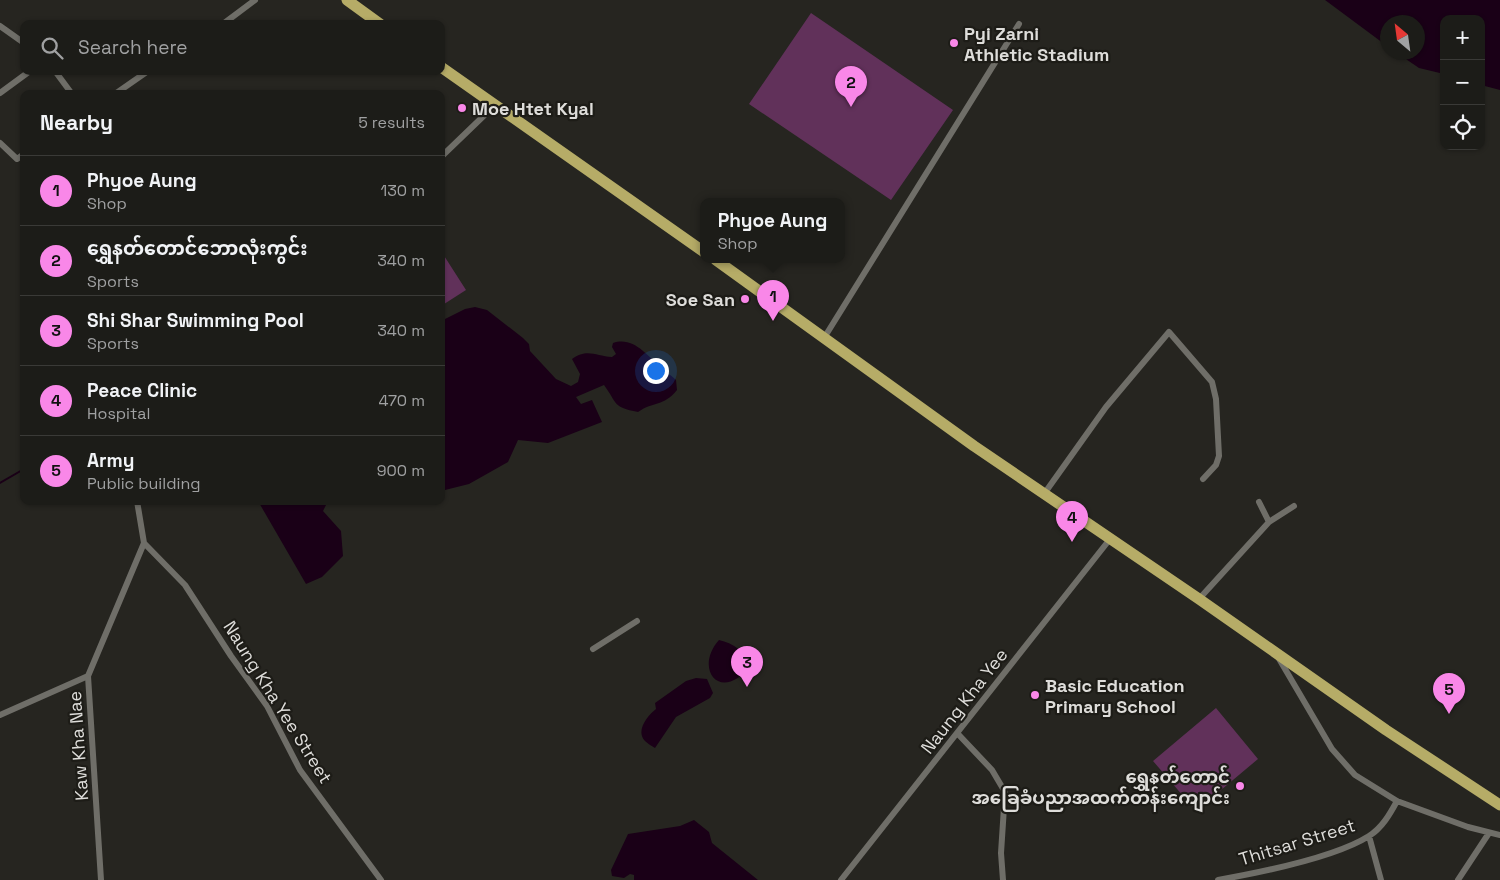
<!DOCTYPE html>
<meta charset="utf-8">
<style>
body{margin:0;font-family:"Space Grotesk","Noto Sans Myanmar",sans-serif;background:#252521;color:#f1f3f6}
.controls{position:absolute;right:15px;top:15px;display:grid;overflow:hidden;border-radius:10px;box-shadow:0 1px 4px #0004}
.controls button{width:45px;height:45px;display:grid;place-items:center;padding:0;border:0;border-bottom:1px solid #3a3a37;background:#1c1c18;color:#f1f3f6;font:25px sans-serif}
.compass{position:absolute;left:1380px;top:15px;width:45px;height:45px;border-radius:50%;background:#1c1c18;box-shadow:0 1px 4px #0004;rotate:331deg}
.you{position:absolute;left:655px;top:370px;width:18px;height:18px;margin:-12px;border:4px solid #fff;border-radius:50%;background:#1a73e8;box-shadow:0 0 0 8px #1a73e833}
.badge{display:grid;place-items:center;width:32px;height:32px;border-radius:50%;background:#f987e8;color:#111;font-size:16px;font-weight:700}
.pin{position:absolute;translate:-50% -41px;filter:drop-shadow(0 1px 2px #0008)}
.pin::after{content:'';position:absolute;top:26px;width:18px;height:15px;background:inherit;clip-path:polygon(0 0,100% 0,50% 100%)}
.popup{position:absolute;left:700px;top:198px;width:145px;height:65px;box-sizing:border-box;display:grid;place-content:center;border-radius:10px;background:#1c1c18;filter:drop-shadow(0 1px 4px #0005);font-size:16px;white-space:nowrap;color:#a0a1a2}
.popup b{font-size:19px;color:#f1f3f6}
.popup::after{content:'';position:absolute;left:50%;top:100%;margin-left:-10px;border:10px solid transparent;border-top-color:#1c1c18}
.list{margin:0;padding:0;list-style:none}
h2{display:flex;justify-content:space-between;align-items:center;height:65px;margin:0;padding:0 20px;font-size:21px}
h2 small{font-size:16px;font-weight:400;color:#a0a1a2}
.list li{display:grid;grid-template-columns:32px 1fr auto;gap:15px;align-items:center;box-sizing:border-box;height:70px;padding:0 20px;border-top:1px solid #3a3a37}
.list b{display:block;font-size:19px;white-space:nowrap}
.list p{margin:0;font-size:16px;white-space:nowrap;color:#a0a1a2}
.list em{font-size:16px;font-style:normal;color:#a0a1a2}
.icon{flex:none;width:28px;height:28px;fill:none;stroke:currentColor;stroke-width:2;stroke-linecap:round;stroke-linejoin:round}
.map{position:relative;flex:none;width:1500px;height:880px;overflow:hidden}
.search{position:absolute;background:#1c1c18;box-shadow:0 1px 4px #0004;left:20px;top:20px;width:425px;height:55px;display:flex;align-items:center;gap:12px;box-sizing:border-box;padding:0 18px;border-radius:10px;color:#a0a1a2;font-size:19px}
.panel{position:absolute;background:#1c1c18;box-shadow:0 1px 4px #0004;left:20px;top:90px;width:425px;height:415px;border-radius:10px}
.map>svg:first-child{display:block}
</style>
<div class="map">
<svg width="1500" height="880" viewBox="0 0 1500 880">
<rect width="100%" height="100%" fill="#262520"/>
<path fill="#61315a" d="M 811,13 L 953,110 L 891,200 L 749,104 Z
M 441,251 L 466,290 L 441,306 Z
M 1216,708 L 1258,759 L 1196,811 L 1153,761 Z"/>
<path fill="#1a0017" d="M 1325,0 L 1500,0 L 1500,90 L 1481,85 L 1481,19 L 1444,19 L 1444,74 L 1419,68 L 1397,53 L 1418,52 L 1418,22 L 1388,22 L 1387,46 Z
M 475,307 L 487,310 L 523,338 L 529,344 L 530,351 L 556,379 L 571,386 L 578,382 L 580,374 L 572,359 C 587,348 596,356 612,357 L 616,354 L 612,347 L 613,343 C 633,336 647,355 660,367 C 665,372 671,375 676,380 L 677,390 C 663,407 654,401 638,412 C 612,407 618,404 604,385 L 576,397 L 581,404 L 592,400 L 602,422 L 548,443 L 518,440 L 508,462 L 469,484 L 441,491 L 441,321 L 465,309 Z
M 258,501 L 328,501 L 323,511 L 341,531 L 343,556 L 322,577 L 306,584 Z
M 719,640 C 733,643 745,652 752,664 C 721,705 693,669 719,640 Z
M 696,678 L 707,679 L 713,693 L 710,698 L 676,717 L 655,748 C 652,746 648,744 645,741 C 635,731 648,715 656,709 L 655,703 L 686,681 Z
M 694,820 L 709,832 L 712,843 L 758,880 L 634,880 L 634,875 L 630,874 L 624,878 L 612,876 L 611,870 L 628,834 L 680,826 Z"/>
<g fill="none" stroke-linecap="round" stroke-linejoin="round">
<path stroke="#1a0017" stroke-width="2" d="M 0,483 L 24,469"/>
<path stroke="#6f6e68" stroke-width="6" d="M 223,24 L 255,0
M 0,26 L 24,43
M 55,71 L 72,94
M 0,93 L 30,71
M 115,94 L 148,71
M 0,143 L 17,159 L 24,154
M 441,157 L 495,105
M 824,338 L 1019,24
M 1044,494 L 1106,407 L 1169,332 L 1212,382 L 1216,399 L 1219,456 L 1216,465 L 1203,479
M 1259,502 L 1269,522
M 144,543 L 185,585 L 231,656 L 267,706 L 300,770 L 381,880
M 1199,599 L 1269,522 L 1294,506
M 593,649 L 637,621
M 1278,657 L 1332,749 L 1355,775 L 1397,801 L 1468,827 L 1500,835
M 0,715 L 88,676
M 958,734 L 992,770 L 1005,792 L 1001,853 L 1003,880
M 1369,836 L 1381,880
M 101,880 L 88,676 L 144,543 L 137,501
M 841,880 L 1110,539
M 1218,880 C 1257,873 1336,857 1369,836 C 1382,828 1390,814 1397,801
M 1458,880 L 1489,833"/>
<path stroke="#b6ac67" stroke-width="11" d="M 347,0 L 380,24
M 441,67 L 704,252
M 716,260 L 974,446 L 1199,599 L 1386,730 L 1500,805"/>
</g>
<g fill="#f987e8" stroke="#1d1c17" stroke-width="2">
<circle cx="954" cy="43" r="5"/>
<circle cx="462" cy="108" r="5"/>
<circle cx="745" cy="299" r="5"/>
<circle cx="1035" cy="695" r="5"/>
<circle cx="1240" cy="786" r="5"/>
</g>
<g text-anchor="middle" dominant-baseline="central" stroke-width="4.5" stroke-linejoin="round" paint-order="stroke">
<g font-size="18" font-weight="bold" fill="#deddda" stroke="#1d1c17" text-anchor="start">
<text x="964" y="33">Pyi Zarni<tspan x="964" dy="21">Athletic Stadium</tspan></text>
<text x="472" y="108">Moe Htet Kyal</text>
<text x="735" y="299" text-anchor="end">Soe San</text>
<text x="1045" y="685">Basic Education<tspan x="1045" dy="21">Primary School</tspan></text>
<text x="1230" y="776" text-anchor="end">ရွှေနတ်တောင်<tspan x="1230" dy="21">အခြေခံပညာအထက်တန်းကျောင်း</tspan></text>
</g>
<g font-size="18" fill="#deddda" stroke="#1d1c17">
<text transform="translate(964 701) rotate(-52)">Naung Kha Yee</text>
<text transform="translate(278 702) rotate(58)">Naung Kha Yee Street</text>
<text transform="translate(78 746) rotate(-94)">Kaw Kha Nae</text>
<text transform="translate(1297 842) rotate(-17)">Thitsar Street</text>
</g>
</g>
</svg>
<div class="controls">
<button>+</button>
<button>−</button>
<button><svg class="icon" aria-label="locate" viewBox="0 0 24 24"><circle cx="12" cy="12" r="6"/><path d="M12 2v4M12 18v4M2 12h4M18 12h4"/></svg></button>
</div>
<svg class="compass" viewBox="-18 -18 36 36"><path d="M0-13l5 13h-10z" fill="#e53935"/><path d="M0 13l5-13h-10z" fill="#a0a1a2"/></svg>
<div class="you"></div>
<div class="pin badge" style="left:773px;top:321px">1</div>
<div class="popup"><b>Phyoe Aung</b>Shop</div>
<div class="pin badge" style="left:851px;top:107px">2</div>
<div class="pin badge" style="left:747px;top:687px">3</div>
<div class="pin badge" style="left:1072px;top:542px">4</div>
<div class="pin badge" style="left:1449px;top:714px">5</div>
<div class="search"><svg class="icon" aria-label="search" viewBox="0 0 24 24"><circle cx="10" cy="10" r="6"/><path d="M15 15l6 6"/></svg>Search here</div>
<section class="panel">
<h2>Nearby<small>5 results</small></h2>
<ul class="list">
<li><span class="badge">1</span><div><b>Phyoe Aung</b><p>Shop</p></div><em>130 m</em></li>
<li><span class="badge">2</span><div><b>ရွှေနတ်တောင်ဘောလုံးကွင်း</b><p>Sports</p></div><em>340 m</em></li>
<li><span class="badge">3</span><div><b>Shi Shar Swimming Pool</b><p>Sports</p></div><em>340 m</em></li>
<li><span class="badge">4</span><div><b>Peace Clinic</b><p>Hospital</p></div><em>470 m</em></li>
<li><span class="badge">5</span><div><b>Army</b><p>Public building</p></div><em>900 m</em></li>
</ul>
</section>
</div>
